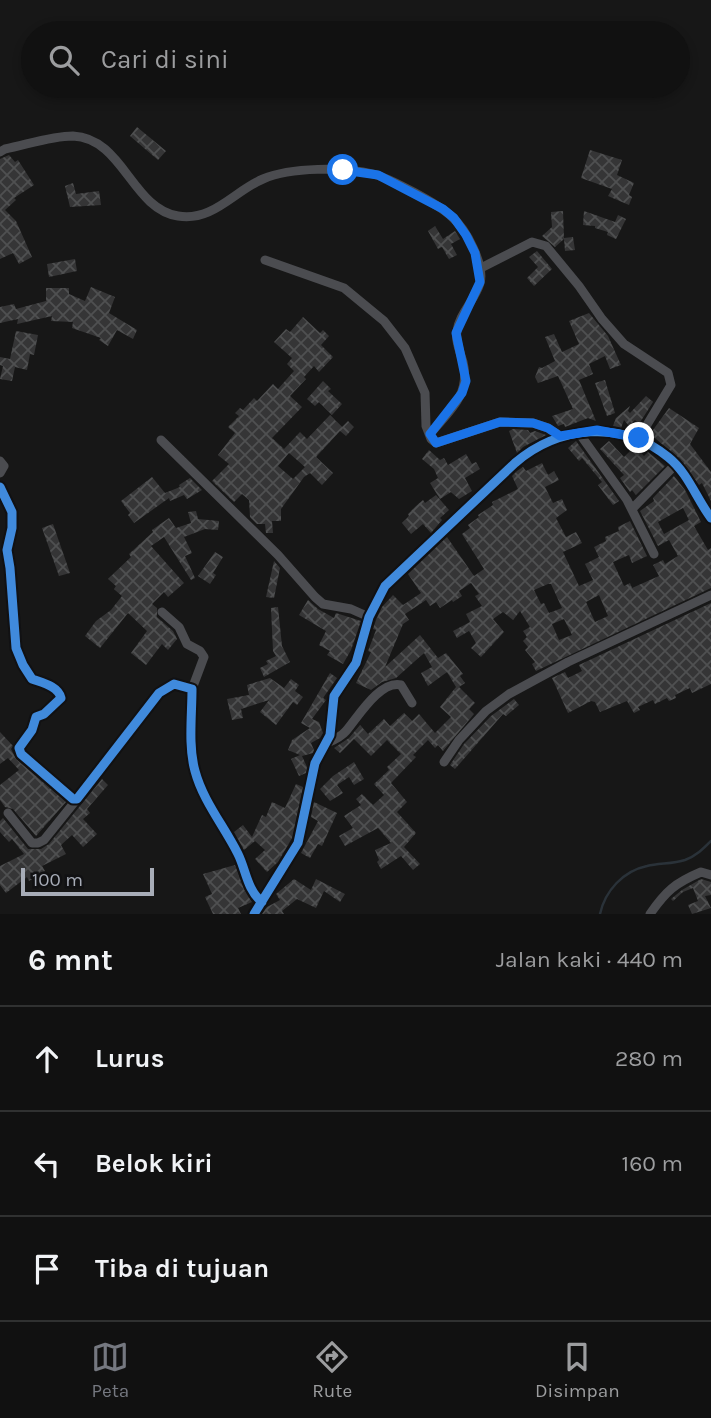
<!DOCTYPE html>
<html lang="id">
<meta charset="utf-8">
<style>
body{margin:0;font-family:Karla,sans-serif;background:#1e1f1f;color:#f1f3f6}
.scale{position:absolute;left:21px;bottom:18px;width:133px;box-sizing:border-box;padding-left:7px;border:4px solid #a8adb8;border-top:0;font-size:19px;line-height:24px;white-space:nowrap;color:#a8adb8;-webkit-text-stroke:5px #111113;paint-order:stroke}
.stop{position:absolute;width:21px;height:21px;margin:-16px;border:5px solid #1a73e8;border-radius:50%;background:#fff}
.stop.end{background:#1a73e8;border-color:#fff;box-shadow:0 2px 7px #0008}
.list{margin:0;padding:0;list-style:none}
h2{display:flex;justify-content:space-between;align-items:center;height:91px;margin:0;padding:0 28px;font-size:30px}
h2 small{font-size:23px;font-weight:400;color:#9c9d9f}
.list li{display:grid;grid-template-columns:46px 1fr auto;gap:21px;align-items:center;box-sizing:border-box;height:105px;padding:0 28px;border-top:2px solid #303131}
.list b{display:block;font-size:26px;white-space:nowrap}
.list em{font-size:23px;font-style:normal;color:#9c9d9f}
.icon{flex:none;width:38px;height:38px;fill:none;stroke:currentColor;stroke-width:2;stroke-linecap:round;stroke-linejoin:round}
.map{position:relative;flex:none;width:711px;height:914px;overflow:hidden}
.search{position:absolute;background:#111;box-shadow:0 4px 10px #0003;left:21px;right:21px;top:21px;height:77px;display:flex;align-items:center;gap:18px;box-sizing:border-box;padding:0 24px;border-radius:38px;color:#9c9d9f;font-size:26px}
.sheet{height:406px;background:#111}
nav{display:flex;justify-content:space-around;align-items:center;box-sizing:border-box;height:98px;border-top:2px solid #303131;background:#111;font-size:19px;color:#9c9d9f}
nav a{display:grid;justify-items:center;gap:4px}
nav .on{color:#757880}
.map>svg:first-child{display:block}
</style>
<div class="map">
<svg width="711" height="914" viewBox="0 0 711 914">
<defs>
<pattern id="building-cross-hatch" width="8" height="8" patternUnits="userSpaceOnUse" patternTransform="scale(1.75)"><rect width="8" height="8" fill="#353536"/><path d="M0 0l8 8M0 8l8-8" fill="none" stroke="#4f5051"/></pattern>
</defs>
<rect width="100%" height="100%" fill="#171717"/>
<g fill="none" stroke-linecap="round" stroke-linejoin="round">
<path stroke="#2a3239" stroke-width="2.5" d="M 600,914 C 605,891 623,871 647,866 C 659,863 673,864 685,860 C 696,856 703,849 711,841"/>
</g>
<path fill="url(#building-cross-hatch)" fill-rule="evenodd" d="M 137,127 L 166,151 L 158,160 L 130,136 Z
M 590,150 L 622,160 L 617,175 L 634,183 L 629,195 L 632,197 L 629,205 L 608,196 L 612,189 L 581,178 Z
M 9,155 L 15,162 L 18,160 L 34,185 L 14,198 L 16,200 L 5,210 L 16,221 L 32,257 L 19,264 L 13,253 L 0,259 L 0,159 Z
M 73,183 L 76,194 L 99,191 L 101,205 L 70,207 L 65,186 Z
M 563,211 L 564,238 L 573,237 L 575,250 L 565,251 L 564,239 L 555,247 L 542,236 L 552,227 L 551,212 Z
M 584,211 L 615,222 L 618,215 L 626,219 L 616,239 L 607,235 L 608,232 L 595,228 L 595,226 L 583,225 Z
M 435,226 L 443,239 L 455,231 L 460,239 L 451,244 L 457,255 L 449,259 L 442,247 L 438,249 L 428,231 Z
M 537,251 L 552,269 L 534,286 L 527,278 L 538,267 L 529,257 Z
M 75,259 L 77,271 L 49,277 L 47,264 Z
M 91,287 L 115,297 L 109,313 L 137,330 L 133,339 L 117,330 L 108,346 L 99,340 L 101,338 L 72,328 L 73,322 L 51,321 L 52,316 L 17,324 L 18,319 L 0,323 L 0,307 L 14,304 L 16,309 L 46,301 L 46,288 L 69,288 L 69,294 L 85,301 Z
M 589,313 L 608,336 L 621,365 L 610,369 L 605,356 L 589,364 L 593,374 L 579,380 L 596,421 L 588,418 L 565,427 L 564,424 L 558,426 L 552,416 L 573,409 L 558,376 L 538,383 L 535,377 L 539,367 L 542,368 L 555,361 L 545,337 L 554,334 L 562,352 L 579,344 L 569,321 Z
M 303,317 L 320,333 L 323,330 L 329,336 L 321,345 L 333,357 L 319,372 L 314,366 L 304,377 L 306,379 L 290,396 L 302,407 L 272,438 L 284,449 L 300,432 L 307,439 L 330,415 L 342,427 L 348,421 L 354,427 L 346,436 L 340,431 L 316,457 L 333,473 L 322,485 L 310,473 L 304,477 L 281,509 L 281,521 L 272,521 L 273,533 L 266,533 L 265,524 L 257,524 L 250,517 L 249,500 L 242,494 L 234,502 L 212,481 L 229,464 L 218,455 L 235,433 L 228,427 L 239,416 L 235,413 L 240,408 L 243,410 L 254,398 L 257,401 L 273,384 L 278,389 L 294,371 L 287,364 L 292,358 L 274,342 L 286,329 L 290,332 ZM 289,453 L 305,467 L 293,479 L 278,466 Z
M 16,331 L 38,335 L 34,355 L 30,354 L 27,370 L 15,367 L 12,381 L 0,379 L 3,366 L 0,365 L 0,357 L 10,359 Z
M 605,380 L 615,413 L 607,416 L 595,383 Z
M 323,381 L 331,389 L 328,391 L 342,404 L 332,415 L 319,402 L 315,406 L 307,399 Z
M 646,396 L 653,402 L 639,424 L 635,420 L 629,426 L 624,420 L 621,428 L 613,426 L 616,418 L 630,406 L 628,411 L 630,413 Z
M 669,408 L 699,428 L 690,444 L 711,472 L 711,501 L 702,483 L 699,485 L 680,459 L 650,434 Z
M 513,429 L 528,430 L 530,433 L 535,431 L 546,435 L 523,447 L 517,453 L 509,431 Z
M 576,441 L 619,501 L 613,505 L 598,485 L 602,482 L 582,458 L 579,461 L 568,448 Z
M 609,441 L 624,457 L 635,446 L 644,456 L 648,452 L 665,466 L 636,495 L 632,490 L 630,492 L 620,478 L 624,475 L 600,449 Z
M 429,450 L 440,460 L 444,458 L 448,465 L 466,454 L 472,464 L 476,462 L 480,469 L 465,478 L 472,491 L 459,499 L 451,492 L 440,499 L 430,483 L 438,478 L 434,469 L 422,459 Z
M 542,463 L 548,475 L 554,471 L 559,480 L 545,487 L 553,503 L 562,499 L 567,510 L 556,518 L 566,537 L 576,532 L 582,543 L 563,552 L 579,586 L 593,580 L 585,564 L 599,557 L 594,547 L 606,541 L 605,537 L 619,531 L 618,527 L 630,521 L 647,556 L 632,563 L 629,555 L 613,562 L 624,586 L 630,583 L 632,588 L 659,576 L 653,565 L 663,560 L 665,564 L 678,556 L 669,540 L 658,546 L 640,511 L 654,501 L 653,498 L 674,476 L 685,490 L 701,522 L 694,526 L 708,550 L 711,548 L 711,588 L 536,671 L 532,664 L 535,662 L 525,650 L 528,647 L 523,641 L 527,637 L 523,631 L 530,627 L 520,611 L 513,620 L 503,612 L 493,619 L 504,632 L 481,657 L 471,648 L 476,643 L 469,631 L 457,638 L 453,631 L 470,622 L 466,614 L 482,606 L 475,596 L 479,594 L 471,583 L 459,591 L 462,596 L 453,602 L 452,600 L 440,608 L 436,602 L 430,606 L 426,600 L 405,614 L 409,620 L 403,624 L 385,667 L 420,635 L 438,658 L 446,653 L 463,674 L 460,676 L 465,683 L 459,687 L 475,703 L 469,709 L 474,714 L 443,751 L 438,745 L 435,748 L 428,740 L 413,755 L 416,757 L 391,783 L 407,802 L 397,812 L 416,833 L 404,847 L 420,864 L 413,870 L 401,856 L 381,869 L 377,862 L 379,860 L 375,850 L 391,843 L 378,828 L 345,846 L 339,836 L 353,828 L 344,816 L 361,805 L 356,799 L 362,794 L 373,805 L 384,795 L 374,784 L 389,770 L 387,767 L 401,754 L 387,740 L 371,756 L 354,739 L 340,753 L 334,748 L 349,738 L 360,725 L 368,734 L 384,719 L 390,726 L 404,713 L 412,721 L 419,714 L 435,733 L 451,717 L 440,707 L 456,687 L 447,672 L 428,686 L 421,673 L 432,667 L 424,653 L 396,678 L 382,682 L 371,690 L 356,683 L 371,652 L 368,651 L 376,630 L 373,629 L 376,620 L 382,607 L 393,595 L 403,605 L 421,593 L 408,574 L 447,537 L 474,576 L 484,569 L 462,534 L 470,528 L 468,525 L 479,517 L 478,515 L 493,505 L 492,502 L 518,489 L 512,476 L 517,471 L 523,467 L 526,471 ZM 683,508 L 689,520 L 664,534 L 658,522 ZM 548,584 L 551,584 L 562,608 L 549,613 L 544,603 L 541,604 L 534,590 ZM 599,595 L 608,616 L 595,622 L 586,602 ZM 564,619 L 572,635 L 559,640 L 552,624 Z
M 152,477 L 165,493 L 180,487 L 179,485 L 190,478 L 202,490 L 187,499 L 184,495 L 170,501 L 169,498 L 134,523 L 128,515 L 130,513 L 121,501 Z
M 436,495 L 449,510 L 440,518 L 442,520 L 431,533 L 423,524 L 411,534 L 402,523 L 409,516 L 408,514 L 416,506 L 423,500 L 425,503 Z
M 196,511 L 198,519 L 219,521 L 218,530 L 205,529 L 184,537 L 192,553 L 185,556 L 195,578 L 191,580 L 164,537 L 151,546 L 184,583 L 168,597 L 164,592 L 152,604 L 157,608 L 157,617 L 173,631 L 177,639 L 168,650 L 162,644 L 146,665 L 131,653 L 147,631 L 128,613 L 100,648 L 85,636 L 96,621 L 111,610 L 122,596 L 114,589 L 116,586 L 108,579 L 131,557 L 129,554 L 153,532 L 152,530 L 169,518 L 176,528 L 191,523 L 188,512 Z
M 53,524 L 70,573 L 59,576 L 42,528 Z
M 215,552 L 223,557 L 213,573 L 216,575 L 210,584 L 198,576 Z
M 274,561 L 280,568 L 274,598 L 266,597 Z
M 308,600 L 318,609 L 334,618 L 336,613 L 361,621 L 351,650 L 343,664 L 327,655 L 330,651 L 319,645 L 326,631 L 299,615 Z
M 711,603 L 711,684 L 692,693 L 690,688 L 675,695 L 676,698 L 669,701 L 667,698 L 655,704 L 653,700 L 638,707 L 640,710 L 634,713 L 627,701 L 600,712 L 595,702 L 591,701 L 568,713 L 552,678 L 565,672 L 568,678 L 582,671 L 579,665 Z
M 278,607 L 282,646 L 290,662 L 264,677 L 260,668 L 268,664 L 266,661 L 276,656 L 273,651 L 271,608 Z
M 330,673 L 337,678 L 323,698 L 326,700 L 312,719 L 319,722 L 323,733 L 320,738 L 311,743 L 314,750 L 313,753 L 302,756 L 307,767 L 306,773 L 299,776 L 291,759 L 300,755 L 288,750 L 292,740 L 310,728 L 301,723 Z
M 270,678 L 284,688 L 291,679 L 299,685 L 295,691 L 303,697 L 297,705 L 293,702 L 276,725 L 260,712 L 269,700 L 241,709 L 243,718 L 232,720 L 227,699 L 249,695 L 247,685 Z
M 514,699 L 519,705 L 506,716 L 503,714 L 455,769 L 450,765 L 464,744 L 491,716 Z
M 0,732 L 13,746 L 11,749 L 16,759 L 66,802 L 36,836 L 13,809 L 5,807 L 0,800 L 0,785 L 19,770 L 8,758 L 0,764 Z
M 354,762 L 364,779 L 354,785 L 349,777 L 337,785 L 343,793 L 330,801 L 320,789 L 333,776 Z
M 102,779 L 108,785 L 87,809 L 90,813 L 83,819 L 97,834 L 83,847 L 72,835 L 61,845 L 66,854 L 42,866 L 45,871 L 29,881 L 27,877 L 6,893 L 0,885 L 0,866 L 24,854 L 12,839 L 9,842 L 0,832 L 0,821 L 3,818 L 28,849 L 41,849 L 49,844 Z
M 296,784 L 303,787 L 292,838 L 278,862 L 267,872 L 255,859 L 265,850 L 255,841 L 244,850 L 234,832 L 243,825 L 252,837 L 262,815 L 266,817 L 272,802 L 285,808 Z
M 314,802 L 337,813 L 322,846 L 318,844 L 310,858 L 301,853 L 318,821 L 311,817 Z
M 235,865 L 244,889 L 252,902 L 238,908 L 241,914 L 213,914 L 205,897 L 212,894 L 203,874 Z
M 294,879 L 311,890 L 316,879 L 345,894 L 340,902 L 324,891 L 316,908 L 297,899 L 282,911 L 284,914 L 262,914 L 267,907 L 280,900 L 276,894 Z
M 701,879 L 711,882 L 711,895 L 705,896 L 711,908 L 692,914 L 688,905 L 698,901 L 693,888 L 683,892 L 673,901 L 671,899 L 682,890 Z"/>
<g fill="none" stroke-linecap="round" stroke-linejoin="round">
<path stroke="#4b4c50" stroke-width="9" d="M 0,152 L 5,149 C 26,145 51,136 73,136 C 123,138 132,209 178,216 C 213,222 234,191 263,179 C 291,167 344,167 373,174 C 390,178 440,205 452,217 C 466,229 485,265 480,283 C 475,300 459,314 457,331 C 455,340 460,352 463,362 C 471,395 449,411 430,434
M 265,260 L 344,288 L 384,321 L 405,348 L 425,393 L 426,426 L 431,439 L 436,443 L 500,422 L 533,423 L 548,428 L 560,436
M 479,269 L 532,242 L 546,246 L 579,286 L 602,319 L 624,344 L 668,373 L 671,385 L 639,438
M 579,433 L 627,500 L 654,554
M 161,440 L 278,555 L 315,597 L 323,604 L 351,609 L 369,617
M 0,461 L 4,466 L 0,473
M 0,487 L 12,512 L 12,528 L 7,550 L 10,568 L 16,648 L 23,665 L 32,679 C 43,683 58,686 61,698 L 44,714 L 36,717 L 32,730 L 19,748 L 21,754 L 73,799 L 77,799 L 159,693 L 174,684 L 192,689 C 192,715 188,746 195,771 C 203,801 224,826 238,854 C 246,870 247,890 262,902
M 632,509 L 675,465
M 162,612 L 179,627 L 187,644 L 200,651 L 204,657 L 192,689
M 327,743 C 334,740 341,737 346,731 C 358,717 380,680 401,685 L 412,703
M 444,762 L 459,740 L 486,711 L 509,694 L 568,662 L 711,595
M 8,813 L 32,843 L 38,843 L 44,840 L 77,799
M 254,914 L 298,843 L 315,763 L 330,735 L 334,696 L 356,663 L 369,617 L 385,586 L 515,463 C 558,426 622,419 668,457 C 688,473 696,498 711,518
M 650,914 C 666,891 675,883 701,872 L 711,875"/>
<g stroke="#111113" stroke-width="13">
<path id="cycleway" d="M 0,487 L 12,512 L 12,528 L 7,550 L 10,568 L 16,648 L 23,665 L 32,679 C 43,683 58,686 61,698 L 44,714 L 36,717 L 32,730 L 19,748 L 21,754 L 73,799 L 77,799 L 159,693 L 174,684 L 192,689 C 192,715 188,746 195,771 C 203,801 224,826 238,854 C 246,870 247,890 262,902
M 254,914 L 298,843 L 315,763 L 330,735 L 334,696 L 356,663 L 369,617 L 385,586 L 515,463 C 558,426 622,419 668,457 C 688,473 696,498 711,518"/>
</g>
<use href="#cycleway" stroke="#408adc" stroke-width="9"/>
</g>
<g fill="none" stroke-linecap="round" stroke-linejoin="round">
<path stroke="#1a73e8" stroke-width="9" d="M 343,170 L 378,175 L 443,209 L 454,218 L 466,235 L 475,253 L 480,282 L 456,333 L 466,381 L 462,393 L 430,434 L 436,443 L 500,422 L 533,423 L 548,428 L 560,436 L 597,430 L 639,438"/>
</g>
</svg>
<div class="scale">100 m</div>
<div class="stop" style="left:343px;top:170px"></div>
<div class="stop end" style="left:639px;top:438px"></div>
<div class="search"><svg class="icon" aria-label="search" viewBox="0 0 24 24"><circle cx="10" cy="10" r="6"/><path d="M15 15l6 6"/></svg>Cari di sini</div>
</div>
<section class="sheet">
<h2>6 mnt<small>Jalan kaki · 440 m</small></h2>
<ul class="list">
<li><svg class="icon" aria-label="ahead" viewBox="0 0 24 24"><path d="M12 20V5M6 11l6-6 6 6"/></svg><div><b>Lurus</b></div><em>280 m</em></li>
<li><svg class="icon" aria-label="left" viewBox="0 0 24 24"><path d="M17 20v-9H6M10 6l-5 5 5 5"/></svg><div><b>Belok kiri</b></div><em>160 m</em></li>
<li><svg class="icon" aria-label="arrive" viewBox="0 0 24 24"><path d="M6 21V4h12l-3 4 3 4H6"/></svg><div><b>Tiba di tujuan</b></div></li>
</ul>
</section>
<nav>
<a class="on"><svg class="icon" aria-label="map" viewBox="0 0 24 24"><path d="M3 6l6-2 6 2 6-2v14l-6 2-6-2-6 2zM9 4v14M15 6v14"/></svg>Peta</a>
<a><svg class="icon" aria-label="directions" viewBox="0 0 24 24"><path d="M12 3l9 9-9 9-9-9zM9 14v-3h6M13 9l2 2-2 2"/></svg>Rute</a>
<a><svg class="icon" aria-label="saved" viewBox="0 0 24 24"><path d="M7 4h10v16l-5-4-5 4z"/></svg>Disimpan</a>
</nav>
